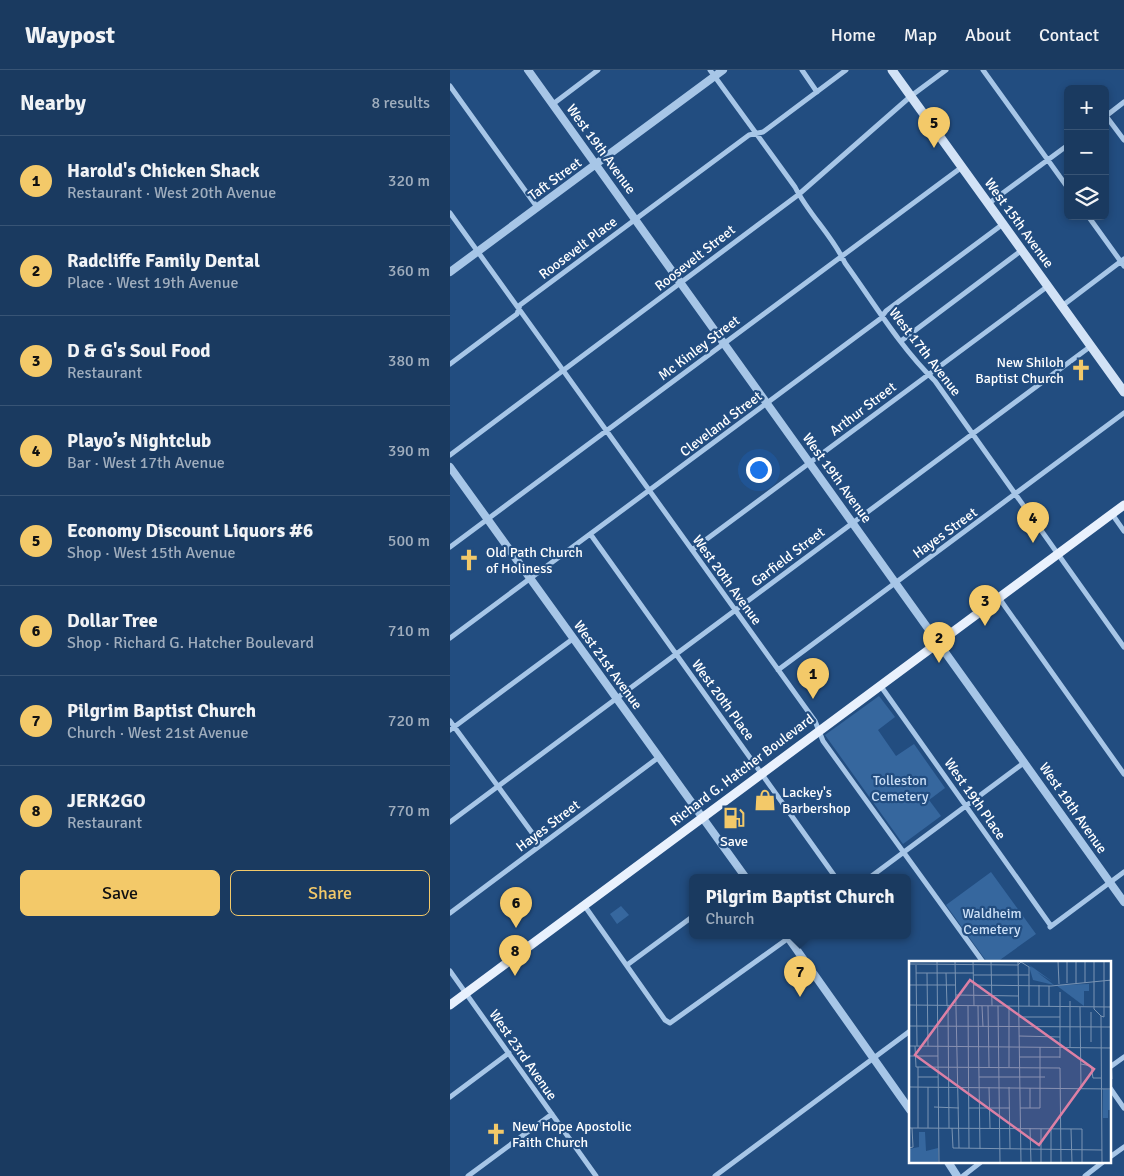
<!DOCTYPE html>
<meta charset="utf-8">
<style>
body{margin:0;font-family:Signika,sans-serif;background:#274569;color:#f1f3f6}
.controls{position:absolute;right:15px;top:15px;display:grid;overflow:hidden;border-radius:8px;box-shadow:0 2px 8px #0003}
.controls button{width:45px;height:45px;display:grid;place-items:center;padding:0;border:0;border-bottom:1px solid #385475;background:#1a3a60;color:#f1f3f6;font:25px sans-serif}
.you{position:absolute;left:308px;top:399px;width:18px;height:18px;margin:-12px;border:4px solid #fff;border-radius:50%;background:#1a73e8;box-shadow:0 0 0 8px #1a73e833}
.badge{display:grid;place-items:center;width:32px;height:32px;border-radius:50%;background:#f3c969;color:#111;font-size:16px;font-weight:700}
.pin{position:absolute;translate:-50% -41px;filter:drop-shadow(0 1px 2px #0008)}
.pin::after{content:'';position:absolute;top:26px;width:18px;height:15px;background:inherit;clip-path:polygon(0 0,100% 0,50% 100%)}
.popup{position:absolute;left:239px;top:804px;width:222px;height:65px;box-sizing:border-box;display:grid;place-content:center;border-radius:8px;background:#1a3a60;filter:drop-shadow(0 1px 4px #0005);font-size:16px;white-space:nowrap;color:#9fadbd}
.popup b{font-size:19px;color:#f1f3f6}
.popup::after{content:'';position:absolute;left:50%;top:100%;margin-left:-10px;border:10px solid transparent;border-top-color:#1a3a60}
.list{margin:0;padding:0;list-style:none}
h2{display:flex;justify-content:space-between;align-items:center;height:65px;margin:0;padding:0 20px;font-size:21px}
h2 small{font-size:16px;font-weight:400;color:#9fadbd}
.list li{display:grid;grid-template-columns:32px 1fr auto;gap:15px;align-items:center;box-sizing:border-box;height:90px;padding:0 20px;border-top:1px solid #385475}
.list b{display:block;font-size:19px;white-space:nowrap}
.list p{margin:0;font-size:16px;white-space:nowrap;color:#9fadbd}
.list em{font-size:16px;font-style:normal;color:#9fadbd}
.actions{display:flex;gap:10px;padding:15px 20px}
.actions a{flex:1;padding:11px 0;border:1px solid #f3c969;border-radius:8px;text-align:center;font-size:18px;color:#f3c969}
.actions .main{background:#f3c969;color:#111}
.icon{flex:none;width:28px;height:28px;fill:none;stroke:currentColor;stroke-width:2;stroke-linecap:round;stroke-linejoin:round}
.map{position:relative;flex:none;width:674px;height:1106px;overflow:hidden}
header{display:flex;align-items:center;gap:30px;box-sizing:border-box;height:70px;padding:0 25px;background:#1a3a60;border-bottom:1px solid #385475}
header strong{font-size:24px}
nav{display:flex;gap:28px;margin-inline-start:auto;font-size:18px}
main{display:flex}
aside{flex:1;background:#1a3a60}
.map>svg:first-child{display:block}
</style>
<header>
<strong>Waypost</strong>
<nav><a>Home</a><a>Map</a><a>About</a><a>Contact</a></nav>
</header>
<main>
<aside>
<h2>Nearby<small>8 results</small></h2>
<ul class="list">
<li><span class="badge">1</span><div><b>Harold's Chicken Shack</b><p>Restaurant · West 20th Avenue</p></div><em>320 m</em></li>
<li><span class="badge">2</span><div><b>Radcliffe Family Dental</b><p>Place · West 19th Avenue</p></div><em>360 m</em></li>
<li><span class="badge">3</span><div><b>D &amp; G's Soul Food</b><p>Restaurant</p></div><em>380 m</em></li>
<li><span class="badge">4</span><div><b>Playo’s Nightclub</b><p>Bar · West 17th Avenue</p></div><em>390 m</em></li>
<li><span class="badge">5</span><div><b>Economy Discount Liquors #6</b><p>Shop · West 15th Avenue</p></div><em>500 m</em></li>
<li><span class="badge">6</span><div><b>Dollar Tree</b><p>Shop · Richard G. Hatcher Boulevard</p></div><em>710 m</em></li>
<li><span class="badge">7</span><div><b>Pilgrim Baptist Church</b><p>Church · West 21st Avenue</p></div><em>720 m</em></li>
<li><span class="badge">8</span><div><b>JERK2GO</b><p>Restaurant</p></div><em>770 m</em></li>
</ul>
<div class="actions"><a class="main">Save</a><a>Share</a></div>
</aside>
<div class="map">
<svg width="674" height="1106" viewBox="0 0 674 1106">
<rect width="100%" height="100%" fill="#224d80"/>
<path fill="#36679e" d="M 429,626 L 445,647 L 428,660 L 446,686 L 464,674 L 495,718 L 479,730 L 491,746 L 453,774 L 375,665 Z
M 541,802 L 586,864 L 547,892 L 537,892 L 496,835 Z
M 171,836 L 179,845 L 167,854 L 160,844 Z"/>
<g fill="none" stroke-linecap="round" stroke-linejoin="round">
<path stroke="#a7c6e7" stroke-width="5" d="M 260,0 L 345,117 C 359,145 382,165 395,193 C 424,233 450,277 485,311 L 674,577
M 352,0 L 367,22
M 533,0 L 618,118
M 0,16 L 87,137
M 103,34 L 148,0
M 656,46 L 674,70
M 656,46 L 674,32
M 538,134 L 618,75
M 0,143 L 365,651 L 373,671 L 533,892
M 638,146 L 674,196
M 612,236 L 674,189
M 451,271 L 572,180
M 0,294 L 67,244 L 70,235 L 299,65 L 313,62 L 396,0
M 0,385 L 348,125 L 461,26 L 496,0
M 662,444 L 674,461
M 141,465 L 386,808
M 0,477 L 512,97
M 242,480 L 598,216
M 549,528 L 674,704
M 0,568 L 430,249 L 436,241 L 553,154
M 328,600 L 674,343
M 430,615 L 601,856
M 0,651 L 91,775
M 0,660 L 124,568
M 0,752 L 641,276
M 419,808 L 575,692
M 134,835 L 215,950 L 220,953 L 340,867
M 0,843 L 209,687
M 600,857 L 674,802
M 177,895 L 242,847
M 0,901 L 146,1106
M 660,997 L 674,987
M 660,1018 L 674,1038
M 0,1027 L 59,983
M 660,1087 L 674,1077
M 18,1106 L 102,1044
M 265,1106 L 460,961
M 513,1106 L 531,1092
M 635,1106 L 653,1092"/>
<path stroke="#a7c6e7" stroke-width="8" d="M 78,0 L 674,832
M 0,202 L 273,0
M 0,397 L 296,808
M 337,866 L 460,1040
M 498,1092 L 507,1106"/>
<path stroke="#d2e2f6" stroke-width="9" d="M 442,0 L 674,322"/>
<path stroke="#e9f1fd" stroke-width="9" d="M 0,935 L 674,435"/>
</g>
<defs>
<g id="church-bare" transform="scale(1.725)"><path d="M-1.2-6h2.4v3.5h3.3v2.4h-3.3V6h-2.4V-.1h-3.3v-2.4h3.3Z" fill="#f3c969" stroke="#224d80" stroke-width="2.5" paint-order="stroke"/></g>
<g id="shop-bare" transform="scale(1.725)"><path d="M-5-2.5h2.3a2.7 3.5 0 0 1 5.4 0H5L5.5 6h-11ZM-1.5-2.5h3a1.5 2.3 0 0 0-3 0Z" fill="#f3c969" stroke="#224d80" stroke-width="2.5" paint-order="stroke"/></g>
<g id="fuel-bare" transform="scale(1.725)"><path d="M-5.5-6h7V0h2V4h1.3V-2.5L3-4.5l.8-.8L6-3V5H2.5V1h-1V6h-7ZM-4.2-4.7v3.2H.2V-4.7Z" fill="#f3c969" stroke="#224d80" stroke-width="2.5" paint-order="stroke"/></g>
</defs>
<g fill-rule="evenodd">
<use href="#church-bare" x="631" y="300"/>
<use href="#church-bare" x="19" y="490"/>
<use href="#shop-bare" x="315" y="730"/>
<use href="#fuel-bare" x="284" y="748"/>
<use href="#church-bare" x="46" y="1064"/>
</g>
<g text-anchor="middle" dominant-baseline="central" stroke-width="4.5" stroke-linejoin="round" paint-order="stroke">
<g font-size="14" fill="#fff" stroke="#224d80">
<text transform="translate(151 79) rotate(54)">West 19th Avenue</text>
<text transform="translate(105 109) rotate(-36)">Taft Street</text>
<text transform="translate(569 153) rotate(54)">West 15th Avenue</text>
<text transform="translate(128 178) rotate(-37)">Roosevelt Place</text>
<text transform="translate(245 188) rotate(-38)">Roosevelt Street</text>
<text transform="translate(249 278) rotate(-37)">Mc Kinley Street</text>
<text transform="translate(475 282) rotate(52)">West 17th Avenue</text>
<text transform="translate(413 339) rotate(-37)">Arthur Street</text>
<text transform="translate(271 354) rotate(-37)">Cleveland Street</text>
<text transform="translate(387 408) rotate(54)">West 19th Avenue</text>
<text transform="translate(495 463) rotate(-36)">Hayes Street</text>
<text transform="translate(338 487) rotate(-37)">Garfield Street</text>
<text transform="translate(277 510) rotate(54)">West 20th Avenue</text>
<text transform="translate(158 595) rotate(54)">West 21st Avenue</text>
<text transform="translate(273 630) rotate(54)">West 20th Place</text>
<text transform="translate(292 700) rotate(-37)">Richard G. Hatcher Boulevard</text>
<text transform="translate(525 729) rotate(55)">West 19th Place</text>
<text transform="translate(623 738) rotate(55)">West 19th Avenue</text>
<text transform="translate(98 756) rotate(-37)">Hayes Street</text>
<text transform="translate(73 985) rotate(55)">West 23rd Avenue</text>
</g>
<g font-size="14" fill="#fff" stroke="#224d80" text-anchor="start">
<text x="614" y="292" text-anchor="end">New Shiloh<tspan x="614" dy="16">Baptist Church</tspan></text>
<text x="36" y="482">Old Path Church<tspan x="36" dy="16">of Holiness</tspan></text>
<text x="332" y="722">Lackey's<tspan x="332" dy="16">Barbershop</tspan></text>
<text x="284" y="771" text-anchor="middle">Save</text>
<text x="62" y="1056">New Hope Apostolic<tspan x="62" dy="16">Faith Church</tspan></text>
</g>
<g font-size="14" fill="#cbdff6" stroke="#224d80">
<text x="450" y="710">Tolleston<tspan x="450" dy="16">Cemetery</tspan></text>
<text x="542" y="843">Waldheim<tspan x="542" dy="16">Cemetery</tspan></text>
</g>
</g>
<g transform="translate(459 891)">
<rect width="202" height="202" fill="#224d80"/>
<path d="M 115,0 L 144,21 L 128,11 L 145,24 L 124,19 L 120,5 L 124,7 ZM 180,23 L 180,30 L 175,30 L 175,45 L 147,24 ZM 194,128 L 202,129 L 202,149 L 199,149 L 199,157 L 194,157 ZM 10,171 L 16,171 L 17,190 L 29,187 L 29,202 L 0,202 L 0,188 L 10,186 Z" fill="#36679e"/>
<path fill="none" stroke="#7a94b3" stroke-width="1" d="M 28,0 L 30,202M 46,0 L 50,187M 64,0 L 65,45M 82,0 L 83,45M 109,0 L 112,202M 149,0 L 150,23M 158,0 L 158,22M 167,0 L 167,22M 176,0 L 176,22M 185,0 L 185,48 L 192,55M 112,1 L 120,6 L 120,45M 0,3 L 109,4 L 113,0M 7,4 L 8,85M 7,12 L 65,12M 18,12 L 19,85M 37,12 L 38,44M 65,14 L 120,14M 0,24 L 47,24M 65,24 L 142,25 L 203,19M 130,24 L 130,45M 140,25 L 140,45M 151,31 L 151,97M 47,34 L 110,35M 161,40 L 161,86M 0,44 L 203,46M 39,44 L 40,167M 59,45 L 60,187M 69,45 L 71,188M 73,45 L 74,66M 79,45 L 80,106M 89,45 L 91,202M 100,45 L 100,106M 171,46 L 172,127M 182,51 L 182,81M 192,55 L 193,202M 192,55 L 195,56 L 195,0M 110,56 L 151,56M 0,65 L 203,66M 202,66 L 202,87M 110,75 L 151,76M 0,85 L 203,87M 6,85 L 7,106 L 151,107 L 152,202M 0,95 L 29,95M 202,95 L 203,118M 110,96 L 151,96M 172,103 L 182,105 L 184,117 L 192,117M 9,106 L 9,167M 9,116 L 29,116M 70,116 L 136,116M 0,126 L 203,128M 19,126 L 19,167M 80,126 L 81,167M 100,126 L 101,188M 121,127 L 121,147M 25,146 L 50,147M 60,147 L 101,147M 111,147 L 131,147 L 131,86M 0,167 L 173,168 L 173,202M 43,167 L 44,187 L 193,189M 121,167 L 122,202M 132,168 L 132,202M 142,168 L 142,202M 162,168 L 163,202M 0,187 L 4,186 L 3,167"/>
<path fill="#dd80a5" fill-opacity="0.15" stroke="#dd80a5" stroke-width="2.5" d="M 61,19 L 185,108 L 130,184 L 6,94 Z"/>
<rect width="202" height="202" fill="none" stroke="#fff" stroke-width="2.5"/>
</g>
</svg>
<div class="controls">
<button>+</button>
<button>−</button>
<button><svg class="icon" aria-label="layers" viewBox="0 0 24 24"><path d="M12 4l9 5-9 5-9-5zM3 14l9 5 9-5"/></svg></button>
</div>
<div class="you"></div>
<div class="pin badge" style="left:363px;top:629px">1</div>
<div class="pin badge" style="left:489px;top:593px">2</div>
<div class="pin badge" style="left:535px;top:556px">3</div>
<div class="pin badge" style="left:583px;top:473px">4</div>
<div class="pin badge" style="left:484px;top:78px">5</div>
<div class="pin badge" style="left:66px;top:858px">6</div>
<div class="pin badge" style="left:350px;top:927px">7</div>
<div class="popup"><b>Pilgrim Baptist Church</b>Church</div>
<div class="pin badge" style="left:65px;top:906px">8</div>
</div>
</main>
